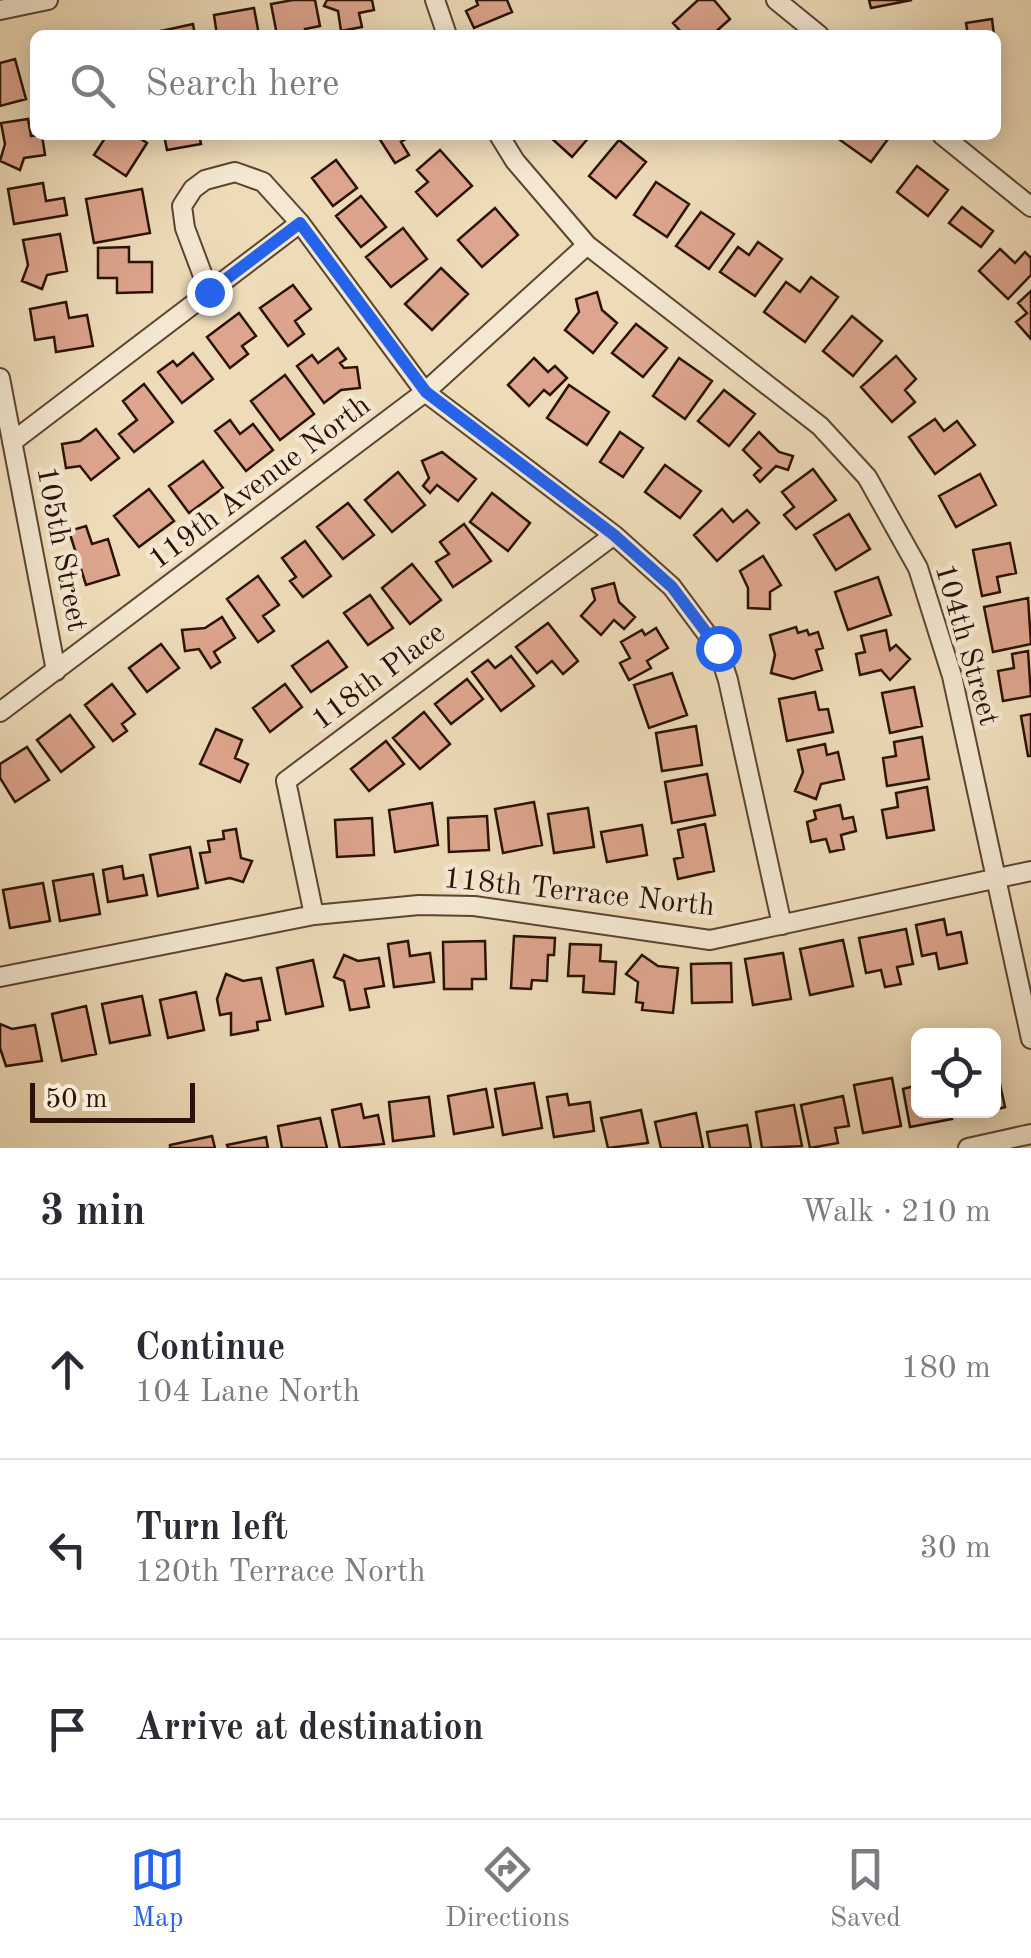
<!DOCTYPE html>
<meta charset="utf-8">
<style>
body{margin:0;font-family:"Old Standard TT",serif;background:#f7f7f7;color:#2b2b33}
.controls{position:absolute;right:30px;bottom:30px;display:grid;overflow:hidden;border-radius:15px;box-shadow:0 5px 25px #0003}
.controls button{width:90px;height:90px;display:grid;place-items:center;padding:0;border:0;border-bottom:2px solid #e1e1e2;background:#fff;color:#2b2b33;font:50px sans-serif}
.scale{position:absolute;left:30px;bottom:25px;width:165px;box-sizing:border-box;padding-left:10px;border:5px solid #2b1204;border-top:0;font-size:28px;line-height:35px;white-space:nowrap;color:#2b1204;-webkit-text-stroke:8px #f4e8d2;paint-order:stroke}
.stop{position:absolute;width:30px;height:30px;margin:-22px;border:8px solid #2563eb;border-radius:50%;background:#fff}
.stop.end{background:#2563eb;border-color:#fff;box-shadow:0 2px 10px #0008}
.list{margin:0;padding:0;list-style:none}
h2{display:flex;justify-content:space-between;align-items:center;height:130px;margin:0;padding:0 40px;font-size:42px}
h2 small{font-size:32px;font-weight:400;color:#7c7c81}
.list li{display:grid;grid-template-columns:65px 1fr auto;gap:30px;align-items:center;box-sizing:border-box;height:180px;padding:0 40px;border-top:2px solid #e1e1e2}
.list b{display:block;font-size:38px;white-space:nowrap}
.list p{margin:0;font-size:32px;white-space:nowrap;color:#7c7c81}
.list em{font-size:32px;font-style:normal;color:#7c7c81}
.icon{flex:none;width:55px;height:55px;fill:none;stroke:currentColor;stroke-width:2;stroke-linecap:round;stroke-linejoin:round}
.map{position:relative;flex:none;width:1031px;height:1148px;overflow:hidden}
.search{position:absolute;background:#fff;box-shadow:0 5px 25px #0003;left:30px;right:30px;top:30px;height:110px;display:flex;align-items:center;gap:25px;box-sizing:border-box;padding:0 35px;border-radius:15px;color:#7c7c81;font-size:38px}
.sheet{height:670px;background:#fff}
nav{display:flex;justify-content:space-around;align-items:center;box-sizing:border-box;height:140px;border-top:2px solid #e1e1e2;background:#fff;font-size:28px;color:#7c7c81}
nav a{display:grid;justify-items:center;gap:5px}
nav .on{color:#2563eb}
.map>svg:first-child{display:block}
</style>
<div class="map">
<svg width="1031" height="1148" viewBox="0 0 1031 1148">
<rect width="100%" height="100%" fill="#eedcb9"/>
<filter id="stains"><feTurbulence type="fractalNoise" baseFrequency=".002" numOctaves="4"/><feColorMatrix values="0 0 0 0 .2 0 0 0 0 .09 0 0 0 0 .02 0 0 0 .5 -.17"/></filter>
<radialGradient id="worn" r=".72"><stop offset=".6" stop-color="#630" stop-opacity="0"/><stop offset="1" stop-color="#630" stop-opacity=".3"/></radialGradient>
<path fill="#dda58d" stroke="#2b1204" stroke-width="2.5" d="M 293,0 L 315,0 L 320,26 L 305,29 L 306,35 L 277,35 L 271,4 Z
M 327,0 L 372,0 L 374,10 L 359,13 L 362,27 L 341,31 L 338,11 L 324,6 Z
M 476,0 L 507,0 L 512,12 L 474,28 L 466,11 L 478,5 Z
M 698,0 L 714,0 L 730,19 L 712,35 L 684,35 L 673,23 Z
M 869,0 L 912,0 L 871,8 Z
M 254,8 L 259,35 L 217,35 L 214,15 Z
M 992,19 L 994,35 L 968,35 L 966,23 Z
M 193,24 L 195,35 L 162,35 L 161,31 Z
M 15,59 L 26,99 L 0,106 L 0,63 Z
M 28,119 L 31,136 L 42,135 L 45,155 L 24,158 L 20,170 L 0,161 L 5,144 L 1,123 Z
M 107,135 L 135,135 L 147,143 L 126,176 L 94,155 Z
M 164,135 L 199,135 L 201,144 L 167,150 Z
M 377,135 L 412,135 L 401,142 L 409,155 L 395,163 Z
M 548,135 L 591,135 L 572,157 Z
M 843,135 L 882,135 L 888,139 L 871,162 L 840,140 Z
M 619,140 L 646,162 L 616,198 L 589,176 Z
M 440,150 L 472,186 L 437,216 L 416,192 L 428,182 L 417,170 Z
M 336,160 L 357,188 L 333,206 L 312,178 Z
M 917,166 L 948,190 L 928,216 L 897,192 Z
M 656,182 L 689,204 L 667,237 L 634,215 Z
M 43,183 L 46,201 L 64,198 L 67,215 L 14,224 L 8,189 Z
M 142,189 L 150,233 L 94,243 L 86,199 Z
M 361,196 L 386,227 L 361,247 L 336,216 Z
M 962,207 L 993,231 L 981,247 L 949,223 Z
M 495,208 L 518,235 L 482,267 L 458,240 Z
M 701,212 L 734,234 L 709,269 L 676,246 Z
M 403,228 L 427,259 L 391,287 L 366,257 Z
M 60,234 L 67,271 L 47,275 L 42,289 L 22,281 L 28,265 L 23,240 Z
M 758,242 L 782,259 L 755,296 L 720,272 L 738,247 L 749,255 Z
M 129,247 L 129,262 L 152,262 L 152,292 L 117,293 L 117,278 L 98,278 L 98,248 Z
M 1000,249 L 1015,263 L 1025,252 L 1031,258 L 1031,275 L 1008,299 L 979,271 Z
M 441,268 L 468,294 L 432,330 L 405,304 Z
M 811,277 L 838,297 L 805,342 L 764,312 L 786,282 L 800,292 Z
M 293,285 L 311,309 L 295,321 L 304,334 L 288,346 L 260,308 Z
M 1031,291 L 1031,339 L 1016,322 L 1027,313 L 1018,303 Z
M 597,292 L 602,310 L 617,323 L 593,353 L 565,330 L 579,312 L 576,299 Z
M 66,302 L 69,318 L 87,315 L 93,346 L 56,352 L 54,337 L 35,340 L 30,309 Z
M 239,313 L 256,336 L 242,346 L 248,354 L 230,368 L 207,337 Z
M 852,316 L 882,341 L 853,376 L 823,351 Z
M 636,324 L 667,348 L 643,377 L 612,353 Z
M 338,348 L 346,359 L 340,363 L 344,368 L 357,367 L 360,388 L 341,390 L 324,403 L 297,366 L 312,355 L 318,363 Z
M 193,353 L 213,379 L 182,403 L 158,372 L 173,361 L 177,366 Z
M 896,356 L 916,379 L 905,390 L 915,402 L 892,422 L 861,387 Z
M 534,358 L 548,372 L 555,366 L 567,378 L 550,395 L 544,390 L 529,406 L 508,385 Z
M 679,358 L 712,381 L 685,419 L 653,396 Z
M 285,375 L 314,414 L 280,440 L 251,401 Z
M 144,384 L 173,422 L 134,452 L 119,434 L 137,420 L 123,401 Z
M 569,385 L 609,412 L 587,445 L 547,418 Z
M 724,390 L 755,414 L 729,446 L 698,421 Z
M 935,419 L 944,431 L 957,421 L 975,445 L 935,474 L 909,437 Z
M 230,420 L 240,434 L 253,424 L 273,450 L 246,471 L 215,431 Z
M 96,429 L 119,458 L 91,480 L 80,466 L 66,468 L 62,444 L 80,441 Z
M 620,432 L 643,448 L 623,477 L 600,462 Z
M 759,432 L 779,452 L 793,456 L 788,470 L 776,466 L 760,482 L 754,475 L 761,468 L 743,450 Z
M 442,452 L 476,479 L 458,501 L 437,485 L 430,493 L 423,486 L 429,478 L 422,461 Z
M 203,461 L 223,488 L 189,513 L 169,486 Z
M 665,465 L 701,491 L 680,518 L 645,492 Z
M 813,469 L 836,500 L 796,529 L 784,515 L 794,507 L 782,492 Z
M 398,472 L 425,505 L 392,532 L 365,500 Z
M 980,474 L 996,505 L 956,527 L 939,496 Z
M 149,489 L 174,521 L 139,547 L 114,516 Z
M 492,493 L 530,523 L 508,551 L 470,522 Z
M 348,503 L 374,535 L 343,559 L 317,527 Z
M 722,509 L 733,522 L 747,510 L 759,523 L 717,561 L 694,535 Z
M 849,514 L 870,549 L 836,570 L 814,535 Z
M 464,524 L 491,561 L 453,587 L 436,562 L 449,554 L 440,542 Z
M 86,526 L 92,544 L 108,539 L 119,575 L 86,585 L 69,531 Z
M 305,541 L 331,576 L 303,597 L 290,581 L 296,577 L 282,558 Z
M 1010,543 L 1016,573 L 997,577 L 1000,592 L 982,596 L 973,550 Z
M 763,556 L 781,585 L 770,592 L 770,609 L 748,608 L 748,588 L 740,571 Z
M 412,564 L 441,600 L 410,624 L 382,588 Z
M 258,576 L 279,605 L 263,616 L 274,631 L 258,642 L 227,599 Z
M 878,577 L 891,615 L 848,630 L 835,592 Z
M 614,583 L 619,602 L 635,617 L 624,629 L 614,620 L 601,635 L 581,616 L 595,600 L 592,589 Z
M 370,595 L 393,628 L 368,645 L 344,613 Z
M 1028,598 L 1031,644 L 993,652 L 984,607 Z
M 222,617 L 235,638 L 214,652 L 220,662 L 211,668 L 199,649 L 185,651 L 182,630 L 205,628 Z
M 548,623 L 578,661 L 563,674 L 552,661 L 537,673 L 516,647 Z
M 796,627 L 798,633 L 807,630 L 809,635 L 818,632 L 823,648 L 816,650 L 822,670 L 793,679 L 771,673 L 775,655 L 770,635 Z
M 656,628 L 668,648 L 647,661 L 651,668 L 629,680 L 620,663 L 630,658 L 621,642 L 642,630 L 645,635 Z
M 886,630 L 890,650 L 896,645 L 910,659 L 890,680 L 881,670 L 860,675 L 856,654 L 865,652 L 861,636 Z
M 328,641 L 347,667 L 311,692 L 292,666 Z
M 161,644 L 179,668 L 147,692 L 129,668 Z
M 1028,651 L 1031,696 L 1003,701 L 998,671 L 1014,668 L 1012,654 Z
M 511,656 L 534,686 L 501,711 L 472,672 L 488,660 L 495,668 Z
M 672,673 L 687,715 L 649,728 L 634,685 Z
M 467,679 L 483,699 L 451,724 L 435,704 Z
M 112,684 L 135,714 L 122,724 L 127,731 L 113,741 L 85,705 Z
M 285,684 L 302,707 L 270,732 L 253,708 Z
M 914,687 L 922,726 L 890,733 L 882,693 Z
M 815,692 L 819,710 L 828,709 L 833,732 L 787,741 L 779,699 Z
M 424,712 L 450,744 L 420,769 L 393,738 Z
M 1031,714 L 1031,756 L 1028,756 L 1021,716 Z
M 70,715 L 94,747 L 61,772 L 37,740 Z
M 696,726 L 702,765 L 662,771 L 656,733 Z
M 216,729 L 242,740 L 235,758 L 248,764 L 240,782 L 200,764 Z
M 922,737 L 929,779 L 887,786 L 883,758 L 896,756 L 894,742 Z
M 386,741 L 404,764 L 369,791 L 351,769 Z
M 825,744 L 827,755 L 838,752 L 844,779 L 821,784 L 816,799 L 795,791 L 803,772 L 798,750 Z
M 27,747 L 49,780 L 15,802 L 0,778 L 0,764 Z
M 707,774 L 715,815 L 672,823 L 665,782 Z
M 927,787 L 934,830 L 887,838 L 882,810 L 898,807 L 896,793 Z
M 534,802 L 542,845 L 503,853 L 495,809 Z
M 432,803 L 438,845 L 395,852 L 389,810 Z
M 840,805 L 843,819 L 853,817 L 856,831 L 841,835 L 844,849 L 830,852 L 826,839 L 811,842 L 807,822 L 816,819 L 814,811 Z
M 588,808 L 594,847 L 554,853 L 548,814 Z
M 487,816 L 489,850 L 449,852 L 448,818 Z
M 372,818 L 374,855 L 337,857 L 335,820 Z
M 705,824 L 714,871 L 678,879 L 674,859 L 683,857 L 678,830 Z
M 642,825 L 647,855 L 607,862 L 601,832 Z
M 236,829 L 241,858 L 252,861 L 243,882 L 230,878 L 206,883 L 200,853 L 210,852 L 208,841 L 224,839 L 223,831 Z
M 190,847 L 198,888 L 158,896 L 150,855 Z
M 122,866 L 124,879 L 143,875 L 147,895 L 108,902 L 103,870 Z
M 93,874 L 100,914 L 60,921 L 53,881 Z
M 43,883 L 50,921 L 10,928 L 3,890 Z
M 944,919 L 947,935 L 961,932 L 967,963 L 939,969 L 936,953 L 922,956 L 916,925 Z
M 906,929 L 913,964 L 897,967 L 901,984 L 885,987 L 881,970 L 866,973 L 859,938 Z
M 514,936 L 555,938 L 554,955 L 548,955 L 547,981 L 532,980 L 531,989 L 511,988 Z
M 843,940 L 853,986 L 810,995 L 800,949 Z
M 408,941 L 410,956 L 430,953 L 434,982 L 394,987 L 388,944 Z
M 485,941 L 486,979 L 472,979 L 472,989 L 444,989 L 443,942 Z
M 570,944 L 601,945 L 600,961 L 616,962 L 614,994 L 583,992 L 584,976 L 568,976 Z
M 783,953 L 791,999 L 753,1005 L 745,959 Z
M 344,955 L 358,961 L 379,958 L 384,986 L 365,989 L 369,1007 L 350,1010 L 344,981 L 334,977 Z
M 642,955 L 658,966 L 678,968 L 673,1013 L 642,1010 L 643,1003 L 636,1002 L 638,982 L 626,974 Z
M 313,960 L 323,1006 L 286,1014 L 277,968 Z
M 731,963 L 732,1002 L 692,1003 L 691,964 Z
M 226,974 L 243,981 L 261,978 L 270,1020 L 257,1022 L 258,1030 L 231,1035 L 231,1013 L 220,1015 L 217,999 Z
M 196,992 L 204,1030 L 168,1038 L 160,1000 Z
M 142,996 L 150,1035 L 110,1043 L 102,1004 Z
M 86,1006 L 96,1054 L 62,1061 L 52,1014 Z
M 0,1024 L 12,1029 L 35,1025 L 42,1061 L 6,1066 L 0,1048 Z
M 892,1078 L 901,1126 L 863,1133 L 854,1085 Z
M 999,1080 L 1005,1107 L 994,1110 L 994,1082 Z
M 534,1083 L 542,1128 L 503,1135 L 495,1089 Z
M 918,1085 L 918,1110 L 950,1110 L 952,1119 L 910,1127 L 903,1089 Z
M 486,1089 L 493,1127 L 454,1134 L 448,1096 Z
M 567,1094 L 569,1105 L 590,1102 L 594,1131 L 554,1137 L 547,1097 Z
M 843,1096 L 849,1126 L 835,1128 L 838,1143 L 810,1148 L 801,1105 Z
M 429,1097 L 434,1136 L 393,1141 L 389,1102 Z
M 361,1104 L 364,1118 L 378,1115 L 384,1144 L 340,1148 L 332,1110 Z
M 794,1105 L 802,1146 L 762,1148 L 756,1112 Z
M 641,1110 L 648,1143 L 608,1148 L 601,1118 Z
M 696,1113 L 703,1148 L 661,1148 L 655,1122 Z
M 320,1118 L 327,1148 L 282,1148 L 278,1126 Z
M 747,1125 L 751,1148 L 710,1148 L 707,1132 Z
M 212,1136 L 215,1148 L 170,1148 L 170,1145 Z
M 266,1137 L 268,1148 L 228,1148 L 227,1145 Z"/>
<g fill="none" stroke-linecap="round" stroke-linejoin="round">
<g stroke="#5c4431" stroke-width="22">
<path id="minor" d="M 435,0 L 447,35
M 776,0 L 819,35
M 0,10 L 48,0
M 499,135 L 515,161 L 587,245 L 820,426 L 867,477 L 918,568 L 952,676 L 1031,1039
M 942,135 L 1031,207
M 209,292 L 185,228 L 182,206 L 193,189 L 205,180 L 235,172 L 263,182 L 300,223 L 425,392 L 614,535 L 672,587 L 718,649 L 728,680 L 782,925
M 0,378 L 56,671
M 12,442 L 300,223
M 0,712 L 425,392 L 587,245
M 314,915 L 286,781 L 614,535
M 0,977 L 314,915 L 419,905 L 474,906 L 710,940 L 1031,871
M 968,1148 L 1031,1134"/>
</g>
<use href="#minor" stroke="#f4e8d2" stroke-width="18"/>
</g>
<g fill="none" stroke-linecap="round" stroke-linejoin="round">
<path stroke="#2563eb" stroke-width="12" d="M 209,292 L 300,223 L 426,392 L 614,535 L 672,587 L 718,648"/>
</g>
<g text-anchor="middle" dominant-baseline="central" stroke-width="9" stroke-linejoin="round" paint-order="stroke">
<g font-size="30" fill="#2b1204" stroke="#f4e8d2">
<text transform="translate(260 483) rotate(-37)">119th Avenue North</text>
<text transform="translate(61 549) rotate(79)">105th Street</text>
<text transform="translate(966 645) rotate(74)">104th Street</text>
<text transform="translate(379 677) rotate(-37)">118th Place</text>
<text transform="translate(579 893) rotate(6)">118th Terrace North</text>
</g>
</g>
<rect width="100%" height="100%" filter="url(#stains)"/>
<rect width="100%" height="100%" fill="url(#worn)"/>
</svg>
<div class="controls">
<button><svg class="icon" aria-label="locate" viewBox="0 0 24 24"><circle cx="12" cy="12" r="6"/><path d="M12 2v4M12 18v4M2 12h4M18 12h4"/></svg></button>
</div>
<div class="scale">50 m</div>
<div class="stop" style="left:718px;top:648px"></div>
<div class="stop end" style="left:209px;top:292px"></div>
<div class="search"><svg class="icon" aria-label="search" viewBox="0 0 24 24"><circle cx="10" cy="10" r="6"/><path d="M15 15l6 6"/></svg>Search here</div>
</div>
<section class="sheet">
<h2>3 min<small>Walk · 210 m</small></h2>
<ul class="list">
<li><svg class="icon" aria-label="ahead" viewBox="0 0 24 24"><path d="M12 20V5M6 11l6-6 6 6"/></svg><div><b>Continue</b><p>104 Lane North</p></div><em>180 m</em></li>
<li><svg class="icon" aria-label="left" viewBox="0 0 24 24"><path d="M17 20v-9H6M10 6l-5 5 5 5"/></svg><div><b>Turn left</b><p>120th Terrace North</p></div><em>30 m</em></li>
<li><svg class="icon" aria-label="arrive" viewBox="0 0 24 24"><path d="M6 21V4h12l-3 4 3 4H6"/></svg><div><b>Arrive at destination</b></div></li>
</ul>
</section>
<nav>
<a class="on"><svg class="icon" aria-label="map" viewBox="0 0 24 24"><path d="M3 6l6-2 6 2 6-2v14l-6 2-6-2-6 2zM9 4v14M15 6v14"/></svg>Map</a>
<a><svg class="icon" aria-label="directions" viewBox="0 0 24 24"><path d="M12 3l9 9-9 9-9-9zM9 14v-3h6M13 9l2 2-2 2"/></svg>Directions</a>
<a><svg class="icon" aria-label="saved" viewBox="0 0 24 24"><path d="M7 4h10v16l-5-4-5 4z"/></svg>Saved</a>
</nav>
